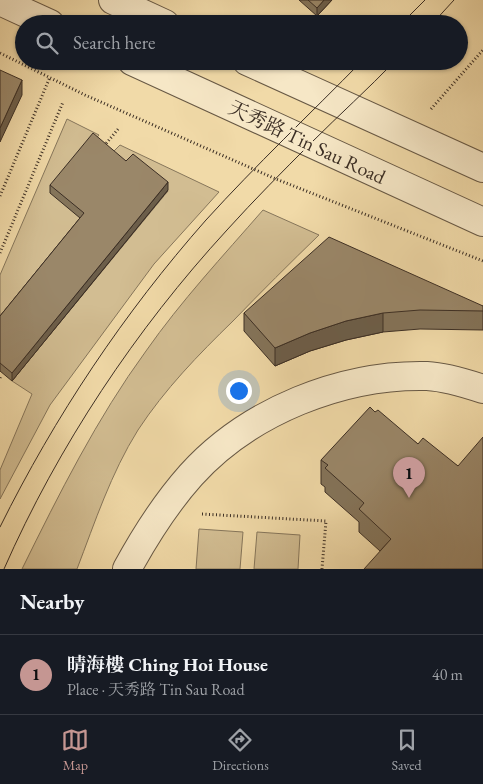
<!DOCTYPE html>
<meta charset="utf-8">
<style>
body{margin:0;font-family:"EB Garamond","Noto Serif TC",serif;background:#20242c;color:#f1f3f6}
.you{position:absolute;left:238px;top:390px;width:18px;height:18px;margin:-12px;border:4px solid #fff;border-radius:50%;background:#1a73e8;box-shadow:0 0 0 8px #1a73e833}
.badge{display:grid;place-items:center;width:32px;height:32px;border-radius:50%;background:#c59692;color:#111;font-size:16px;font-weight:700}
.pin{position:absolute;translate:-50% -41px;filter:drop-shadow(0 1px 2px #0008)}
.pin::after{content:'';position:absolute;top:26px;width:18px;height:15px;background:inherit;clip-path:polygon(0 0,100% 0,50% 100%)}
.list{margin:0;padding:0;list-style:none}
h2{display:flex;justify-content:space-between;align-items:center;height:65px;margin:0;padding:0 20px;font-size:21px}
h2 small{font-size:16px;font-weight:400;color:#9ea1a6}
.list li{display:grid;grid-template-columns:32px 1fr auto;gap:15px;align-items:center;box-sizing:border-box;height:80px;padding:0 20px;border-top:1px solid #363941}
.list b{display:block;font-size:19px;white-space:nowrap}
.list p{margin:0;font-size:16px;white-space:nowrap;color:#9ea1a6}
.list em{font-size:16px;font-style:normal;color:#9ea1a6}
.icon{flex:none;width:28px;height:28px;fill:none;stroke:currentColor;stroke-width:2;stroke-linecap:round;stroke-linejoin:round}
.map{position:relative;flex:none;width:483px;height:569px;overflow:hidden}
.search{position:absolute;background:#171b24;box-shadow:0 1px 4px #0004;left:15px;right:15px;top:15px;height:55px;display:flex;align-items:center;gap:12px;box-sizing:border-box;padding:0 18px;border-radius:28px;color:#9ea1a6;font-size:19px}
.sheet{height:145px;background:#171b24}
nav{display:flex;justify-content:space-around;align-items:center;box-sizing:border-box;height:70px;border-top:1px solid #363941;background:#171b24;font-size:14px;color:#9ea1a6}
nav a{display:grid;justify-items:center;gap:2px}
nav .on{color:#c59692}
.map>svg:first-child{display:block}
</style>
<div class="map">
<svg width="483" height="569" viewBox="0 0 483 569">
<rect width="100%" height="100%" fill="#f1daa8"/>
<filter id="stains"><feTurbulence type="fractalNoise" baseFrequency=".004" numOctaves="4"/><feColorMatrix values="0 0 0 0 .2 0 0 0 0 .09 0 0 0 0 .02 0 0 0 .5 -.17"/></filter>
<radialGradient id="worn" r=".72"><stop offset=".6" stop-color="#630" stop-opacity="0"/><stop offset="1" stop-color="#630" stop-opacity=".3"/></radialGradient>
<path fill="#d2bd92" stroke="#86765b" d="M 67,119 L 99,135 L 50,193 L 110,155 L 120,145 L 219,192 L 154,264 L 50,405 L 0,499 L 0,470 L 32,394 L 12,381 L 168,191 L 0,324 L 0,275 Z
M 263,210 L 319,235 C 290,263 261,292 233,321 C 198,355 165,389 138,430 C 111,473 95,522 77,569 L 22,569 C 59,494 97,418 146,351 C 181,301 223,256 263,210 Z
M 199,529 L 243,532 L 240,569 L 196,569 Z
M 257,532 L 300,535 L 298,569 L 254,569 Z"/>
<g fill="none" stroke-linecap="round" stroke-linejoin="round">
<g stroke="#685945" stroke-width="30">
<path id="minor" d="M 113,0 L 165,24
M 0,1 L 50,24
M 132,61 L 483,222
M 247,61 L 483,168
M 127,569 C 145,536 166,503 191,475 C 249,411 342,374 427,376 C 446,377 465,383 483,389"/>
</g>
<path stroke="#3b2e24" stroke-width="3" stroke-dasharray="1 2.5" stroke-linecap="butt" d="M 0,53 L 85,95 L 276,179 L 483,261
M 431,109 L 483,50
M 104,146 L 119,128
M 0,196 L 50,77
M 0,253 L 63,102
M 0,378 L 1,375
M 202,514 L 326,521 L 322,569"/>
<use href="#minor" stroke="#f6e7c6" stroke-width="28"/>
<path stroke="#3b2e24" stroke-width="1" d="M 401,24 L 425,0
M 432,24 L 454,0
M 0,527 C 55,416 124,313 206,220 C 256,165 310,114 362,61
M 4,569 C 58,446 136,329 227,230 C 254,200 283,171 311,143 C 339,115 368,89 395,61"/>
</g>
<path fill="#84745a" stroke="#3b2e24" d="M 299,0 L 332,0 L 317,16 Z
M 126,161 L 168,190 L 12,381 L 0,371 L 0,316 L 80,218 L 50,193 L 50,185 Z
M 483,306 L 483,330 L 420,329 L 383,332 L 346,340 L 310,351 L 275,366 L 244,331 L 244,313 Z
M 375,412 L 418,444 L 458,466 L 380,551 L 359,532 L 359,522 L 325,492 L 325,487 L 321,484 L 321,460 Z"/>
<path fill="#6c5e4a" stroke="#3b2e24" d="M 324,0 L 332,0 L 317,16 L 317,8 Z
M 22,80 L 22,95 L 0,142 L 0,128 Z
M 168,182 L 168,190 L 12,381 L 12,373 Z
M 383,313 L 383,332 L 346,340 L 310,351 L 275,366 L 275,348 L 310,333 L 346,321 Z"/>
<path fill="#9a8769" stroke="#3b2e24" d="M 308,0 L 324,0 L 317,8 Z
M 0,70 L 22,80 L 0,128 Z
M 93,133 L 126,161 L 133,154 L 168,182 L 12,373 L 0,363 L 0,316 L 84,213 L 50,185 Z
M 329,237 L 483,306 L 483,311 L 420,310 L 383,313 L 346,321 L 310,333 L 275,348 L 244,313 Z
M 370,407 L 375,412 L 378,410 L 418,444 L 423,438 L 458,466 L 483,437 L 483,569 L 364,569 L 391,539 L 359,509 L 364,503 L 325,468 L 328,465 L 321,460 Z"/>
<g text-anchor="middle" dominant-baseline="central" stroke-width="5" stroke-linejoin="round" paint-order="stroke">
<g font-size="20" fill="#3b2e24" stroke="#f6e7c6">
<text transform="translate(307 142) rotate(25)">天秀路 Tin Sau Road</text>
</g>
</g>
<rect width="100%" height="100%" filter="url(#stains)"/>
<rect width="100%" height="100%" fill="url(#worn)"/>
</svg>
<div class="you"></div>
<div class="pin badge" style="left:409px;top:498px">1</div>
<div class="search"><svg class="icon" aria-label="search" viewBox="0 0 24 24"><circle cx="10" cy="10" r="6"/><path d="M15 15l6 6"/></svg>Search here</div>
</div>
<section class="sheet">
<h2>Nearby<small></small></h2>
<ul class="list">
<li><span class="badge">1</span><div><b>晴海樓 Ching Hoi House</b><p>Place · 天秀路 Tin Sau Road</p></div><em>40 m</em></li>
</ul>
</section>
<nav>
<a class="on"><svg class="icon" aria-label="map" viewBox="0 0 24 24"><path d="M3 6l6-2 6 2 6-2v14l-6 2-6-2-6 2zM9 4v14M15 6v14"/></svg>Map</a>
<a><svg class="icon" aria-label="directions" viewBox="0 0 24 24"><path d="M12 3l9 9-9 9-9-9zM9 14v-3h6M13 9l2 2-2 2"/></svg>Directions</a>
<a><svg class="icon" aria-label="saved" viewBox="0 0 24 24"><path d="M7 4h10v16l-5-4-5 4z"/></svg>Saved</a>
</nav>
